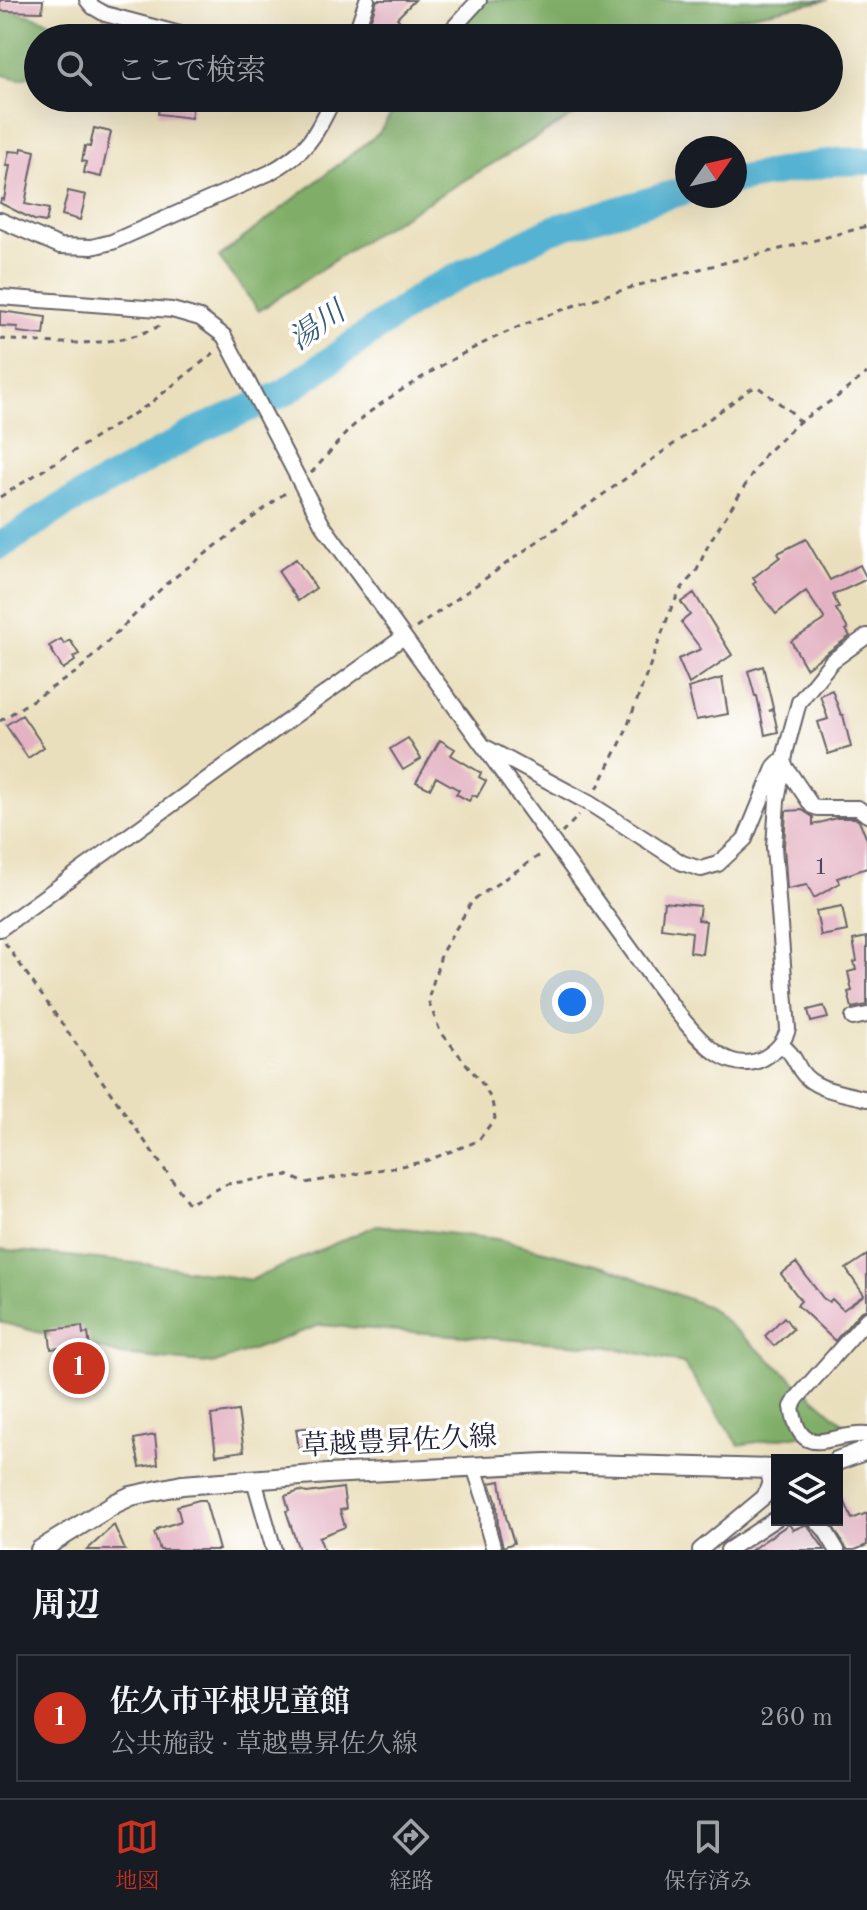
<!DOCTYPE html>
<html lang="ja">
<meta charset="utf-8">
<style>
body{margin:0;font-family:"Old Standard TT","Noto Serif JP",serif;background:#20242c;color:#f1f3f6}
.controls{position:absolute;right:24px;bottom:24px;display:grid;overflow:hidden;border-radius:0px;box-shadow:0 8px 32px #0002}
.controls button{width:72px;height:72px;display:grid;place-items:center;padding:0;border:0;border-bottom:2px solid #363941;background:#171b24;color:#f1f3f6;font:40px sans-serif}
.compass{position:absolute;left:675px;top:136px;width:72px;height:72px;border-radius:50%;background:#171b24;box-shadow:0 8px 32px #0002;rotate:56deg}
.you{position:absolute;left:572px;top:1002px;width:28px;height:28px;margin:-20px;border:6px solid #fff;border-radius:50%;background:#1a73e8;box-shadow:0 0 0 12px #1a73e833}
.badge{display:grid;place-items:center;width:52px;height:52px;border-radius:50%;background:#c8321e;color:#fff;font-size:26px;font-weight:700}
.pin{position:absolute;translate:-50% -50%;border:4px solid #fff;box-shadow:0 2px 8px #0006}
.list{margin:0;padding:0;list-style:none}
h2{display:flex;justify-content:space-between;align-items:center;height:104px;margin:0;padding:0 32px;font-size:34px}
h2 small{font-size:26px;font-weight:400;color:#9ea1a6}
.list li{display:grid;grid-template-columns:52px 1fr auto;gap:24px;align-items:center;box-sizing:border-box;height:128px;margin:0 16px 16px;padding:0 16px;border:2px solid #363941;border-radius:0px}
.list b{display:block;font-size:30px;white-space:nowrap}
.list p{margin:0;font-size:26px;white-space:nowrap;color:#9ea1a6}
.list em{font-size:26px;font-style:normal;color:#9ea1a6}
.icon{flex:none;width:44px;height:44px;fill:none;stroke:currentColor;stroke-width:2;stroke-linecap:round;stroke-linejoin:round}
.map{position:relative;flex:none;width:867px;height:1550px;overflow:hidden}
.search{position:absolute;background:#171b24;box-shadow:0 8px 32px #0002;left:24px;right:24px;top:24px;height:88px;display:flex;align-items:center;gap:20px;box-sizing:border-box;padding:0 28px;border-radius:44px;color:#9ea1a6;font-size:30px}
.sheet{height:248px;background:#171b24}
nav{display:flex;justify-content:space-around;align-items:center;box-sizing:border-box;height:112px;border-top:2px solid #363941;background:#171b24;font-size:22px;color:#9ea1a6}
nav a{display:grid;justify-items:center;gap:4px}
nav .on{color:#c8321e}
.map>svg:first-child{display:block}
</style>
<div class="map">
<svg width="867" height="1550" viewBox="0 0 867 1550">
<rect width="100%" height="100%" fill="#fff"/>
<filter id="ink" filterUnits="userSpaceOnUse"><feTurbulence type="fractalNoise" baseFrequency=".0125" numOctaves="2"/><feDisplacementMap in="SourceGraphic" scale="16" xChannelSelector="R" yChannelSelector="G"/><feConvolveMatrix kernelMatrix="1 2 1 2 8 2 1 2 1" color-interpolation-filters="sRGB"/></filter>
<filter id="wash" filterUnits="userSpaceOnUse"><feTurbulence type="fractalNoise" baseFrequency=".006" numOctaves="4" result="noise"/><feDisplacementMap in="SourceGraphic" scale="32" xChannelSelector="R" yChannelSelector="G"/><feGaussianBlur stdDeviation="1.8" result="paint"/><feColorMatrix in="noise" values="0 0 0 0 0 0 0 0 0 0 0 0 0 0 0 0 0 1.4 0 .05"/><feComposite in="paint" operator="in"/></filter>
<g filter="url(#wash)">
<rect width="100%" height="100%" fill="#eadfbc"/>
<path fill="#80ae67" stroke="#516851" stroke-width="2" d="M 482,0 L 828,0 L 711,23 L 689,38 L 442,38 Z
M 0,7 L 42,19 L 85,38 L 38,38 L 38,75 L 19,79 L 0,74 Z
M 401,98 L 603,98 L 369,237 L 259,311 L 219,257 L 379,133 Z
M 377,1225 L 497,1239 L 607,1267 L 709,1307 L 848,1427 L 739,1445 L 683,1363 L 609,1347 L 320,1325 L 213,1364 L 122,1355 L 0,1322 L 0,1249 L 164,1266 L 251,1280 Z"/>
<g fill="none" stroke-linecap="round" stroke-linejoin="round">
<path stroke="#54b2d2" stroke-width="28" d="M 735,180 L 834,162 L 867,161
M 0,546 L 59,508 L 203,428 L 284,393 L 427,292 L 551,230 L 687,190"/>
</g>
<g id="blocks">
<path fill="#e4b3c3" d="M 0,0 L 43,0 L 42,12 L 0,11 Z
M 377,0 L 415,0 L 397,18 L 416,38 L 385,38 L 370,22 Z
M 160,102 L 193,106 L 191,118 L 158,114 Z
M 94,128 L 111,132 L 101,177 L 84,173 L 86,162 L 82,161 L 85,146 L 90,147 Z
M 22,148 L 35,151 L 25,204 L 49,209 L 46,222 L 34,220 L 0,203 L 1,199 L 4,200 L 10,166 L 6,166 L 9,151 L 21,152 Z
M 68,191 L 86,195 L 80,220 L 62,215 Z
M 0,311 L 46,317 L 44,335 L 17,332 L 18,327 L 0,326 Z
M 806,539 L 830,580 L 860,565 L 867,579 L 833,595 L 839,608 L 836,609 L 848,629 L 846,630 L 850,636 L 806,668 L 791,641 L 823,621 L 824,618 L 806,591 L 776,614 L 753,584 L 756,582 L 753,578 L 780,557 L 778,553 Z
M 296,559 L 316,588 L 298,601 L 278,571 Z
M 694,593 L 732,655 L 689,684 L 678,659 L 701,649 L 681,622 L 690,615 L 681,602 Z
M 61,639 L 64,644 L 70,640 L 79,654 L 73,657 L 75,661 L 63,669 L 49,646 Z
M 763,666 L 773,708 L 769,711 L 773,710 L 778,732 L 765,735 L 757,696 L 755,696 L 748,671 Z
M 722,678 L 728,714 L 696,720 L 688,688 Z
M 832,690 L 841,715 L 843,715 L 851,747 L 828,754 L 818,722 L 828,719 L 820,695 Z
M 22,715 L 44,747 L 28,758 L 6,725 Z
M 408,738 L 421,759 L 403,770 L 390,749 Z
M 440,740 L 455,749 L 451,755 L 481,773 L 479,777 L 486,781 L 477,797 L 473,795 L 469,801 L 456,794 L 459,790 L 436,777 L 430,789 L 416,782 Z
M 802,810 L 813,817 L 813,825 L 836,818 L 855,818 L 859,821 L 867,839 L 867,868 L 837,878 L 840,883 L 814,898 L 807,885 L 787,889 L 784,846 L 786,811 Z
M 664,902 L 700,906 L 698,920 L 706,921 L 702,954 L 690,952 L 692,932 L 661,928 Z
M 842,906 L 847,931 L 821,936 L 816,911 Z
M 867,937 L 867,1005 L 852,1008 L 848,992 L 852,991 L 848,972 L 856,970 L 854,962 L 857,961 L 853,940 Z
M 824,1006 L 828,1018 L 811,1022 L 808,1010 Z
M 867,1255 L 867,1309 L 860,1312 L 835,1341 L 797,1305 L 801,1301 L 781,1274 L 796,1263 L 823,1298 L 829,1302 L 832,1299 L 843,1310 L 864,1295 L 846,1269 Z
M 784,1317 L 793,1329 L 774,1346 L 765,1336 Z
M 82,1326 L 83,1334 L 88,1333 L 91,1356 L 94,1356 L 98,1384 L 70,1387 L 69,1380 L 64,1380 L 60,1348 L 51,1349 L 49,1330 Z
M 238,1411 L 244,1451 L 216,1455 L 211,1415 Z
M 315,1427 L 318,1446 L 299,1448 L 296,1429 Z
M 155,1435 L 158,1464 L 140,1467 L 134,1439 Z
M 500,1481 L 506,1517 L 514,1543 L 503,1547 L 498,1527 L 497,1503 L 490,1483 Z
M 837,1483 L 852,1519 L 867,1513 L 867,1545 L 855,1550 L 847,1550 L 829,1520 L 837,1520 Z
M 343,1488 L 346,1509 L 340,1510 L 345,1527 L 319,1537 L 324,1550 L 299,1550 L 286,1511 L 289,1510 L 285,1496 L 300,1491 L 307,1493 Z
M 199,1500 L 205,1500 L 219,1550 L 160,1550 L 154,1533 L 157,1531 L 157,1529 L 181,1521 L 177,1506 Z
M 789,1524 L 793,1530 L 807,1524 L 825,1550 L 751,1550 Z
M 114,1525 L 125,1550 L 87,1550 Z"/>
</g>
</g>
<g filter="url(#ink)">
<use href="#blocks" fill-opacity="0" stroke="#686468" stroke-width="2"/>
<g fill="none" stroke-linecap="round" stroke-linejoin="round">
<g stroke="#686468" stroke-width="18">
<path id="minor" d="M 87,0 L 93,7 L 105,14 L 195,38
M 354,38 L 367,0
M 444,38 L 479,0
M 0,220 L 60,246 L 92,247 L 112,242 L 269,173 C 308,151 314,138 334,98
M 0,297 L 172,310 L 200,318 L 224,336 L 322,524 L 675,1010 C 695,1034 727,1078 764,1058 C 776,1051 784,1043 788,1029 L 774,847 L 777,801 L 786,750 L 799,702 L 832,661 L 867,636
M 485,747 L 589,803 L 682,863 L 701,869 L 718,864 L 745,839 L 775,766 L 779,762 L 783,763 L 812,806 L 818,808 L 858,808 L 867,815
M 0,929 L 402,638
M 853,1018 L 867,1015
M 781,1045 C 793,1053 794,1060 801,1071 C 814,1091 846,1093 867,1099
M 867,1319 L 797,1398 L 792,1407 C 801,1464 829,1432 867,1435
M 474,1467 L 487,1506 L 488,1529 L 494,1550
M 254,1480 L 274,1550
M 816,1520 L 825,1530 L 837,1550
M 700,1550 L 764,1497 L 769,1485 L 770,1469
M 728,1550 L 777,1518"/>
</g>
<g stroke="#686468" stroke-width="22">
<path id="secondary" d="M 837,1461 L 867,1450
M 40,1550 L 116,1503 L 131,1496 L 182,1485 L 328,1474 L 546,1463 L 777,1469"/>
</g>
<path stroke="#686468" stroke-width="3" stroke-dasharray="6 6" stroke-linecap="butt" d="M 0,339 C 50,343 116,350 161,325
M 311,473 C 325,459 337,442 351,428 C 373,407 400,391 426,375 C 564,289 714,270 867,226
M 0,497 L 148,405 L 215,352
M 416,628 L 751,389 L 758,387 L 791,412 L 799,422
M 0,721 L 78,671 L 166,584 L 289,490
M 597,789 L 623,738 L 672,606 L 682,588 L 697,570 L 709,543 L 765,454 L 799,422 L 837,397 L 867,373
M 562,833 L 579,815
M 5,943 L 189,1204 L 227,1184 L 287,1175 L 305,1183 L 423,1162 L 478,1141 L 495,1118 L 492,1101 L 484,1086 L 440,1031 L 428,1000 L 442,952 L 473,900 L 543,853"/>
<use href="#minor" stroke="#fff" stroke-width="14"/>
<use href="#secondary" stroke="#fff" stroke-width="18"/>
</g>
</g>
<g text-anchor="middle" dominant-baseline="central" stroke-width="7" stroke-linejoin="round" paint-order="stroke">
<g font-size="24" fill="#52465d">
<text x="821" y="868">1</text>
</g>
<g font-size="28" fill="#22223b" stroke="#fff">
<text transform="translate(399 1443) rotate(-3)">草越豊昇佐久線</text>
</g>
<g font-size="30" font-style="italic" fill="#365c77" stroke="#fff">
<text transform="translate(318 327) rotate(-35)">湯川</text>
</g>
</g>
</svg>
<div class="controls">
<button><svg class="icon" aria-label="layers" viewBox="0 0 24 24"><path d="M12 4l9 5-9 5-9-5zM3 14l9 5 9-5"/></svg></button>
</div>
<svg class="compass" viewBox="-18 -18 36 36"><path d="M0-13l5 13h-10z" fill="#e53935"/><path d="M0 13l5-13h-10z" fill="#9ea1a6"/></svg>
<div class="you"></div>
<div class="pin badge" style="left:79px;top:1368px">1</div>
<div class="search"><svg class="icon" aria-label="search" viewBox="0 0 24 24"><circle cx="10" cy="10" r="6"/><path d="M15 15l6 6"/></svg>ここで検索</div>
</div>
<section class="sheet">
<h2>周辺<small></small></h2>
<ul class="list">
<li><span class="badge">1</span><div><b>佐久市平根児童館</b><p>公共施設 · 草越豊昇佐久線</p></div><em>260 m</em></li>
</ul>
</section>
<nav>
<a class="on"><svg class="icon" aria-label="map" viewBox="0 0 24 24"><path d="M3 6l6-2 6 2 6-2v14l-6 2-6-2-6 2zM9 4v14M15 6v14"/></svg>地図</a>
<a><svg class="icon" aria-label="directions" viewBox="0 0 24 24"><path d="M12 3l9 9-9 9-9-9zM9 14v-3h6M13 9l2 2-2 2"/></svg>経路</a>
<a><svg class="icon" aria-label="saved" viewBox="0 0 24 24"><path d="M7 4h10v16l-5-4-5 4z"/></svg>保存済み</a>
</nav>
